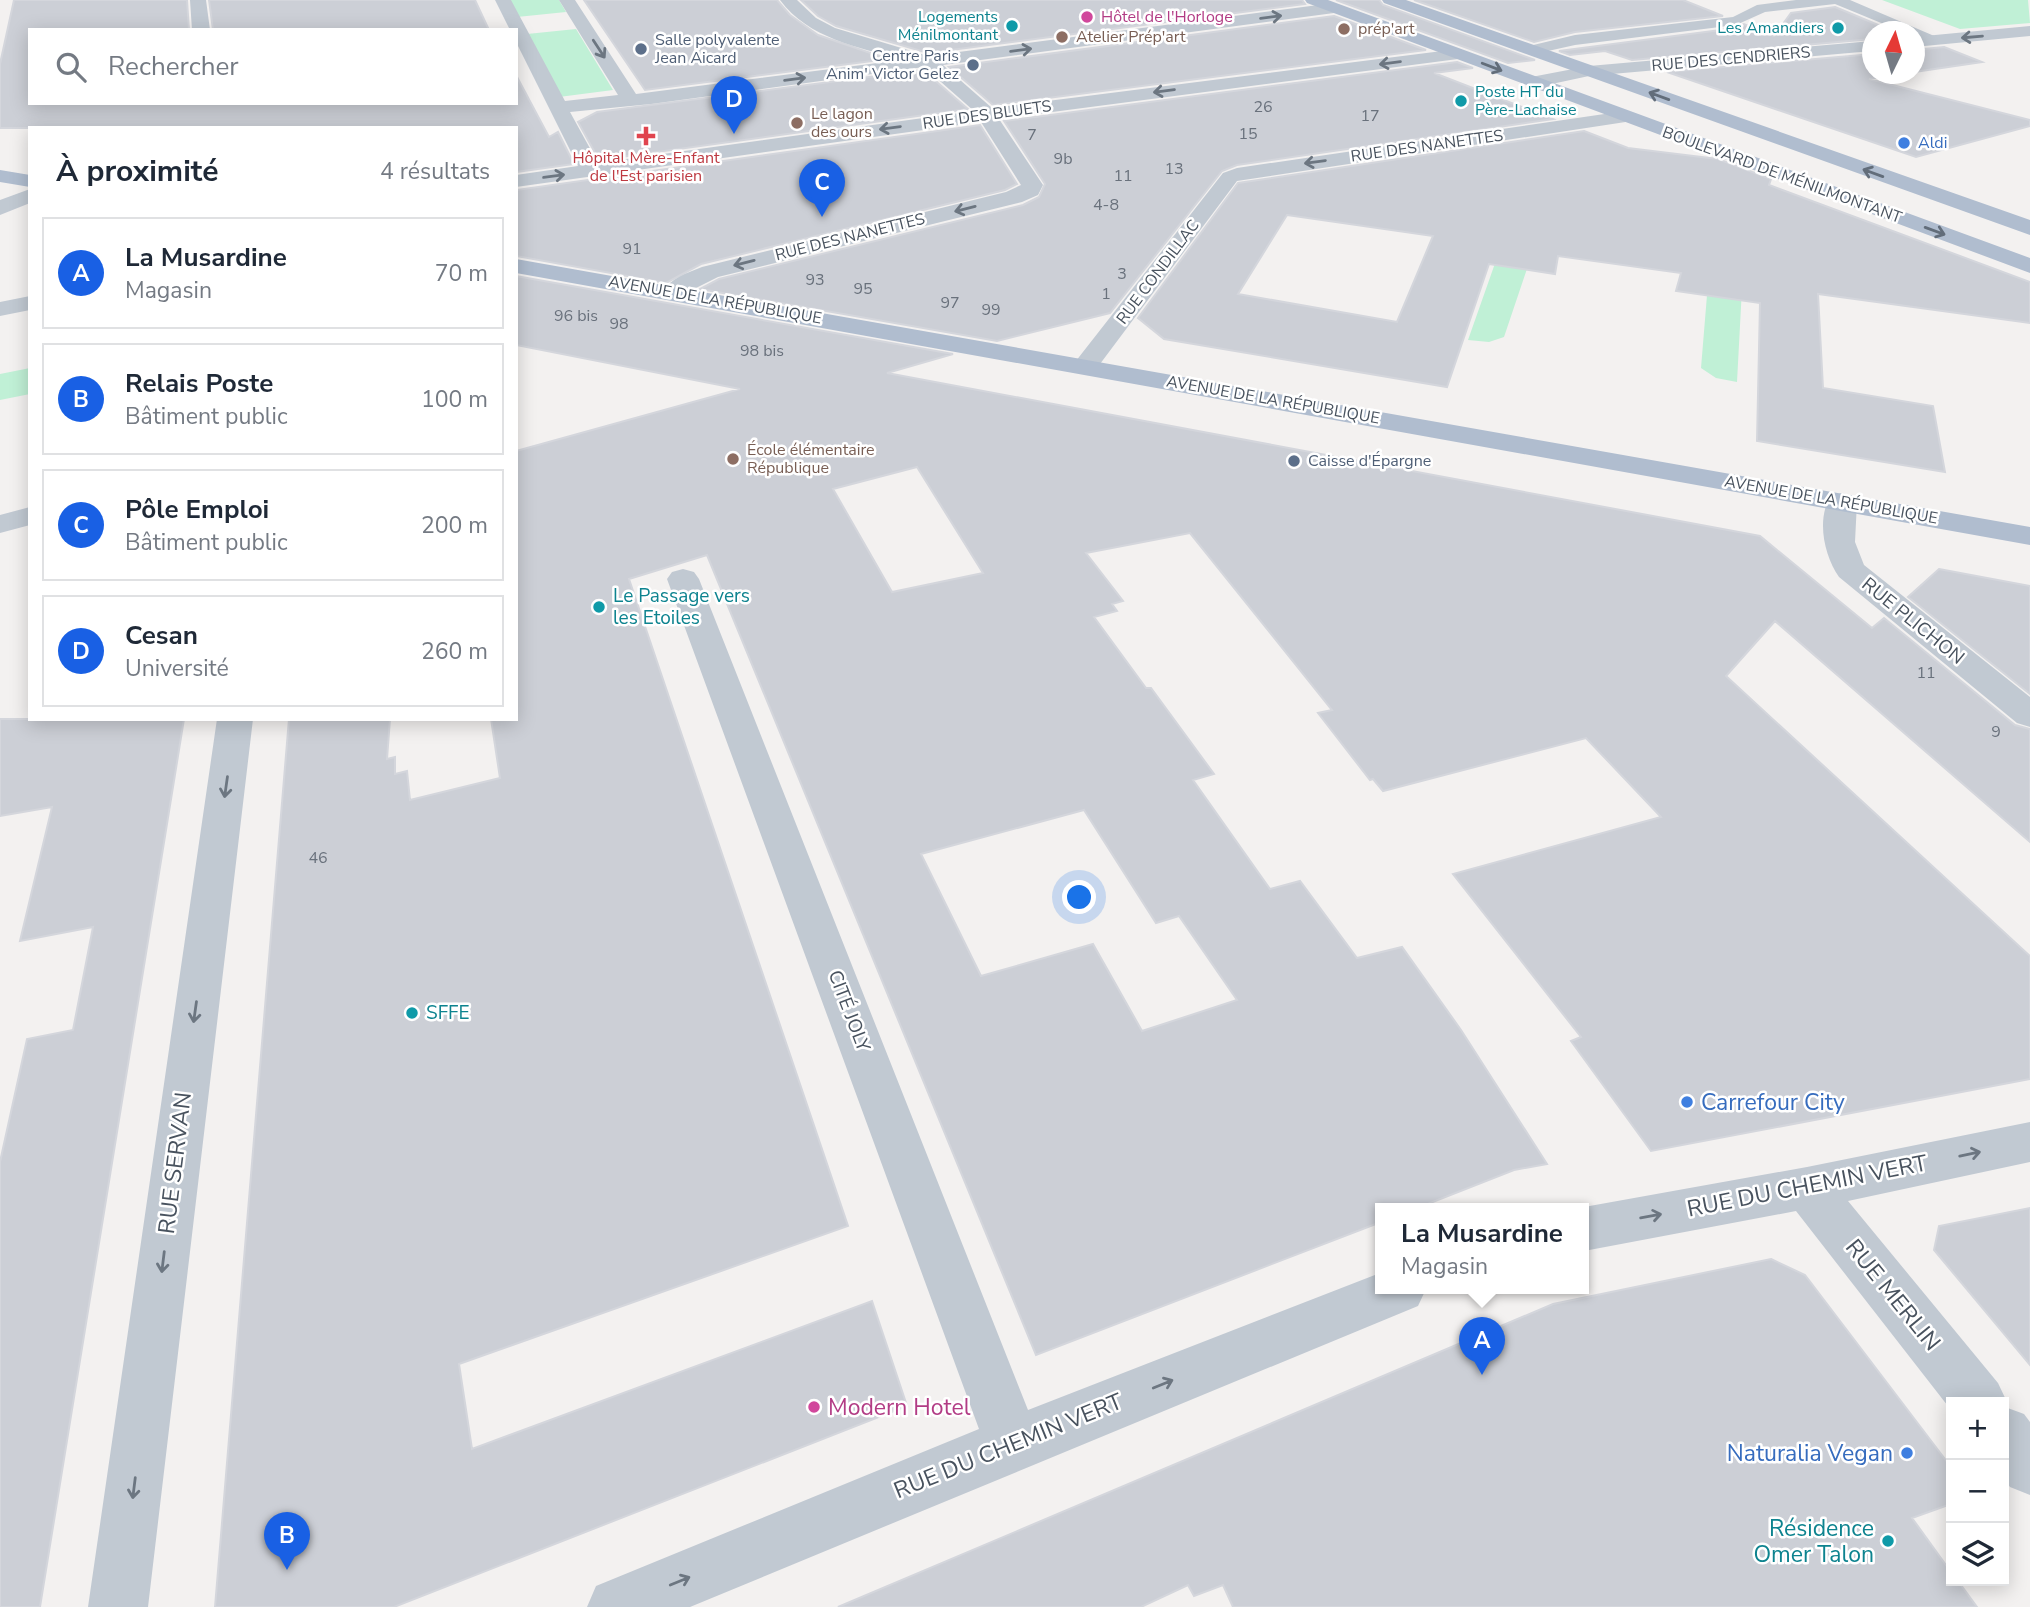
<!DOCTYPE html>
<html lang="fr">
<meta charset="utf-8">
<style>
body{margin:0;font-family:"Nunito Sans",sans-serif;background:#f2f2f3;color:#1f2937}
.controls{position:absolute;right:21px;bottom:21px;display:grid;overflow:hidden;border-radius:0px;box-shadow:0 4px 18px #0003}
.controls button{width:63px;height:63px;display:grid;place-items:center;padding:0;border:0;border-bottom:2px solid #e0e1e3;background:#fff;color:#1f2937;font:35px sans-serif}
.compass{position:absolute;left:1862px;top:21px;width:63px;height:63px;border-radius:50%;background:#fff;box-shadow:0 4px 18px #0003;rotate:5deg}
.you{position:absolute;left:1080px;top:898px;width:24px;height:24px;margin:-18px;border:5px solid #fff;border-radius:50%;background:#1a73e8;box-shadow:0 0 0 10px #1a73e833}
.badge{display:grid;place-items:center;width:46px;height:46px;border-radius:50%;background:#1960e4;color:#fff;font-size:23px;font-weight:700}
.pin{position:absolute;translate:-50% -58px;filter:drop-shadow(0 2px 4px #0008)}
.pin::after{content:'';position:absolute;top:37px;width:24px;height:21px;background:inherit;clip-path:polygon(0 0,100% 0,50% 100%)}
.popup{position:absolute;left:1375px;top:1203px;width:214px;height:91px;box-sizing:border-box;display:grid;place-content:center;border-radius:0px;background:#fff;filter:drop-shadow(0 2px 5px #0005);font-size:23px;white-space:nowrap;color:#747a83}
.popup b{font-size:26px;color:#1f2937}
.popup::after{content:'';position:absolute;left:50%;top:100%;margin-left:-14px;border:14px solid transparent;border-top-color:#fff}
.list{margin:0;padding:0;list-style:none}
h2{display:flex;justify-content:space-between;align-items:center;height:91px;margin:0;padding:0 28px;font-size:30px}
h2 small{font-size:23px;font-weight:400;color:#747a83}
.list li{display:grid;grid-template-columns:46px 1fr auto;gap:21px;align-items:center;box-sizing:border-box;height:112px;margin:0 14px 14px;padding:0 14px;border:2px solid #e0e1e3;border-radius:0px}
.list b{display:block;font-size:26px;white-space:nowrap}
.list p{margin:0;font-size:23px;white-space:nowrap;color:#747a83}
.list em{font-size:23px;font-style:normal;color:#747a83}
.icon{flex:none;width:38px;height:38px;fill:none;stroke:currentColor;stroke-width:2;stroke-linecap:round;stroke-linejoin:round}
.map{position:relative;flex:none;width:2030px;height:1607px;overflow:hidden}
.search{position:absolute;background:#fff;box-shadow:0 4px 18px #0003;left:28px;top:28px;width:490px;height:77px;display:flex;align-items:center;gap:18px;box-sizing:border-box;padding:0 24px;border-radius:0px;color:#747a83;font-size:26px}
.panel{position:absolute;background:#fff;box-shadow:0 4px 18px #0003;left:28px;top:126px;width:490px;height:595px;border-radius:0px}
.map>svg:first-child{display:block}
</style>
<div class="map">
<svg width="2030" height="1607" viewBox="0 0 2030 1607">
<rect width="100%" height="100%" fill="#f3f1f0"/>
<path fill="#c0f0d6" d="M 509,0 L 559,0 L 566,12 L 517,17 Z
M 1882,0 L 2028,0 L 2030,23 L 1960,29 Z
M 576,29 L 613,90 L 559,97 L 527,34 Z
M 1499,252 L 1531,257 L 1504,337 L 1489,342 L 1468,340 Z
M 1708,283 L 1742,288 L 1737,382 L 1716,378 L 1701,368 Z
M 30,368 L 30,394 L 0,400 L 0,374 Z"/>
<path fill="#cccfd6" stroke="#d4d6dc" stroke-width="2" fill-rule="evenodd" d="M 14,0 L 187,0 L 189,30 L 30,30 L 30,103 L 516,103 L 516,75 L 549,137 L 558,132 L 574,164 L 516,172 L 516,128 L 0,128 L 0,64 Z
M 209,0 L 475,0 L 489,30 L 213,30 Z
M 584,0 L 777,0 L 790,15 L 818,35 L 888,59 L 645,90 Z
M 801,0 L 1302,0 L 1305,4 L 928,53 L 836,26 L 818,16 Z
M 1336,0 L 1379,0 L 1383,5 L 1535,60 L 1508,63 Z
M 1414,0 L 1683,0 L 1723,16 L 1575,32 L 1534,42 Z
M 1835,7 L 1895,32 L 1872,32 L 1872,39 L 1632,60 L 1605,51 L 1570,55 L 1559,51 L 1736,28 L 1744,24 L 1774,36 L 1791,13 Z
M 1334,16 L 1426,50 L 993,105 L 949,67 Z
M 1944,47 L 1982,62 L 1914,72 L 1914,50 Z
M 1872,54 L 1872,74 L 1906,74 L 1869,79 L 2030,120 L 2030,126 L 1916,157 L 1667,72 Z
M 1457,62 L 1473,68 L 1434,73 L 1553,119 L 1237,165 L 1222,171 L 1110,313 L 997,341 L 700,289 L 719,279 L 1023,205 L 1039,197 L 1045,184 L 1004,121 Z
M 923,70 L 968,109 L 599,160 L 578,122 L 597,112 Z
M 980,125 L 1017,184 L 1005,190 L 701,264 L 666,283 L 516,256 L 516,190 Z
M 1584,131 L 1628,148 L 1718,159 L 1771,179 L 1769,185 L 2030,282 L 2030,323 L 1818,294 L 1823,388 L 1933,406 L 1945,472 L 1757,441 L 1760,303 L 1676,291 L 1681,273 L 1558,256 L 1555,274 L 1489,264 L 1447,387 L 1164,339 L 1138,318 L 1238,183 ZM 1287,215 L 1433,236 L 1397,322 L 1238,294 Z
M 516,276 L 953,354 L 887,373 L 1760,536 L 1872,628 L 1884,618 L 2015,725 L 2030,729 L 2030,842 L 1775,621 L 1726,676 L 2030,956 L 2030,1079 L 1651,1151 L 1571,1041 L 1581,1037 L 1453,874 L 1661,817 L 1586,738 L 1383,791 L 1373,779 L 1370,780 L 1318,713 L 1332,710 L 1190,533 L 1086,553 L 1123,601 L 1112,604 L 1117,611 L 1094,617 L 1146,688 L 1151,688 L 1214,774 L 1193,780 L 1270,889 L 1300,881 L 1357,958 L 1402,947 L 1461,1030 L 1547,1164 L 1514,1170 L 1415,1209 L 1381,1209 L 1381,1222 L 1036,1355 L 707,555 L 629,579 L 848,1226 L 459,1364 L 472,1449 L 872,1301 L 907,1406 L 394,1607 L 215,1607 L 289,719 L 390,719 L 387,759 L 395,757 L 395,774 L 407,771 L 410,800 L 500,778 L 491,719 L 516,719 L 516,451 L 740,389 L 516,345 ZM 917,467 L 983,573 L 892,592 L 833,489 ZM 1084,810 L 1156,923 L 1179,916 L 1237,1000 L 1142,1031 L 1093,944 L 981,976 L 921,854 Z
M 1939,569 L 2030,586 L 2030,694 L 1908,597 Z
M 0,719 L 184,719 L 40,1607 L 0,1607 L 0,1162 L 27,1039 L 73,1030 L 93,927 L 20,941 L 52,807 L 0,816 Z
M 2030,1208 L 2030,1365 L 1934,1250 L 1939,1226 Z
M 1771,1259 L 1805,1275 L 1951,1467 L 1951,1504 L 1912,1518 L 1951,1572 L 1951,1581 L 1958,1581 L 1977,1607 L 1233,1607 L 1223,1585 L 1194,1596 L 1188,1585 L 1141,1607 L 838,1607 L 1553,1304 Z"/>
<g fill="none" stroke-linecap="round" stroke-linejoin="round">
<path fill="#c1c9d2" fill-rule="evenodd" d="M 1796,0 L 1850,0 L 1939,38 L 1937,41 L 1932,42 L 1914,36 L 1914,32 L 1903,32 L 1835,4 L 1765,12 L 1736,25 L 1575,45 L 1530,55 L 1522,50 L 1525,47 L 1575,35 L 1733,17 L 1757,5 Z"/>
<path fill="#c1c9d2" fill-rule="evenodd" d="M 190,0 L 206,0 L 210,30 L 192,30 Z
M 495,0 L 511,0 L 565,101 L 618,95 L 559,0 L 575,0 L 636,94 L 901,60 C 857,46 809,39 780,0 L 797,0 L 816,18 L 835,28 L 928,56 L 1334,3 L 1342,8 L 1334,13 L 943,65 L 992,108 L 1458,49 L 1467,54 L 1458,59 L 999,119 L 1043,185 L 1038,195 L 1022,202 L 718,277 L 674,299 L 665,297 L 662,292 C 671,278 687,273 702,267 L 1006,192 L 1021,185 L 981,122 L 516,187 L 516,175 L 578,166 L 516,42 L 516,30 L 510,30 ZM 924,67 L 974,111 L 598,163 L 570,112 L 651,104 Z
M 2030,26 L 2030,36 L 1914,47 L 1914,37 Z
M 1872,41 L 1872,51 L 1589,76 L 1533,88 L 1524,82 L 1526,78 L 1589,66 Z
M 1625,111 L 1635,117 L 1632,121 L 1237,181 L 1094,372 L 1085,374 L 1076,372 L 1072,366 L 1223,173 L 1237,168 Z
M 30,189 L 30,203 L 0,215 L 0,200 Z
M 30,296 L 30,310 L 0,316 L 0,302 Z
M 1842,493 L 1853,496 L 1857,502 L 1855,542 L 1864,565 L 2030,697 L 2030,727 L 2017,723 L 1839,577 C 1824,556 1816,518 1831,496 Z
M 30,507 L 30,525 L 0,533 L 0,515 Z
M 683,569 L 694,572 L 699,579 L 1028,1410 L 1380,1273 L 1380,1289 L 1426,1289 L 1418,1306 L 690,1607 L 587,1607 L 596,1586 L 979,1429 L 667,579 L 672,572 Z
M 217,719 L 253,719 L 148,1607 L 88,1607 Z
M 2030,1122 L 2030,1162 L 1848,1201 L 1998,1383 L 2007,1402 L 2005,1407 L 2024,1414 L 2030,1422 L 2030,1495 L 2010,1487 L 2004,1479 L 2004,1402 L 1951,1402 L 1951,1410 L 1796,1211 L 1584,1251 L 1584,1209 L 1578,1209 L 1584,1207 L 1807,1167 Z"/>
<path fill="#b0bdcf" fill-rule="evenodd" d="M 1305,0 L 1328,0 L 2030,258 L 2030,273 L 1307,3 Z
M 1382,0 L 1406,0 L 2030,220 L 2030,235 L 1384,3 Z
M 0,170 L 30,175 L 30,187 L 0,182 Z
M 516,259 L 2030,527 L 2030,545 L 516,273 Z"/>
</g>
<defs><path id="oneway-shaft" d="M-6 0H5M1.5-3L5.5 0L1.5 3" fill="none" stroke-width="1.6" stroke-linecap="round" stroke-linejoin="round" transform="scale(1.75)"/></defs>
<g stroke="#6c7681">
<use href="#oneway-shaft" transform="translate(1271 17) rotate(-7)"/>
<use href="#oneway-shaft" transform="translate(1972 37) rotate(175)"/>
<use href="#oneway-shaft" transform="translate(599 49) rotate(57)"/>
<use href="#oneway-shaft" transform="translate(1021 50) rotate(-7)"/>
<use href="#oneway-shaft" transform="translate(1390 63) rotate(173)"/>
<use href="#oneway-shaft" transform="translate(795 79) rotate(-7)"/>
<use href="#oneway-shaft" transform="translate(1164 91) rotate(173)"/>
<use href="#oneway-shaft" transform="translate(890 128) rotate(172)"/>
<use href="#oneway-shaft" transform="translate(1315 162) rotate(172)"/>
<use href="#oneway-shaft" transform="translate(554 176) rotate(-8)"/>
<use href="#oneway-shaft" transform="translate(965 209) rotate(166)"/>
<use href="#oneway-shaft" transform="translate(744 263) rotate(166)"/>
<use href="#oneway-shaft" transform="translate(226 787) rotate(98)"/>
<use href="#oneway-shaft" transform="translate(195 1012) rotate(98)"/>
<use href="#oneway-shaft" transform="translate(1970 1154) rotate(-12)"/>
<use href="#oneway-shaft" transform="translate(1651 1216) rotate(-10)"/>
<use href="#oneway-shaft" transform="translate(163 1262) rotate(97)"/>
<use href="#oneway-shaft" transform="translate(1163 1384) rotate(-22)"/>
<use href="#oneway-shaft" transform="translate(134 1488) rotate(97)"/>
<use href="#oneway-shaft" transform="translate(680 1581) rotate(-22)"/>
</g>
<g stroke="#626d7a">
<use href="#oneway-shaft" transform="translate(1492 67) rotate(21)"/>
<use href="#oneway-shaft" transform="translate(1659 96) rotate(-160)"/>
<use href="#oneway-shaft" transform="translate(1873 173) rotate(-160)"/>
<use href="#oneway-shaft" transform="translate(1935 231) rotate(20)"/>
</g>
<g fill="#d1479c" stroke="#fff" stroke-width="2.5">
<circle cx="1087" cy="17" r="7"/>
<circle cx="814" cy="1407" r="7"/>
</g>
<g fill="#0f9aa8" stroke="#fff" stroke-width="2.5">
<circle cx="1012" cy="26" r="7"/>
<circle cx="1838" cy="28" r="7"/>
<circle cx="1461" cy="101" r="7"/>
<circle cx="599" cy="607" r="7"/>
<circle cx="412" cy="1013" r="7"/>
<circle cx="1888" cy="1541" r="7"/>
</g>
<g fill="#8d6e63" stroke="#fff" stroke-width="2.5">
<circle cx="1344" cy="29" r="7"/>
<circle cx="1062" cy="37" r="7"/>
<circle cx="797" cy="123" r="7"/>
<circle cx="733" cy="459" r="7"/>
</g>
<g fill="#5c6f8a" stroke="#fff" stroke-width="2.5">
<circle cx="641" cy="49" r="7"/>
<circle cx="973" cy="65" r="7"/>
<circle cx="1294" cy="461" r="7"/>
</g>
<path fill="#e0444e" stroke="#fff" stroke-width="2.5" d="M642.5 125.5h7v7h7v7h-7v7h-7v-7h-7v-7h7z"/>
<g fill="#3f7fe0" stroke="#fff" stroke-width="2.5">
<circle cx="1904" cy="143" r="7"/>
<circle cx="1687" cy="1102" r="7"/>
<circle cx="1907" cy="1453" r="7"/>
</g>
<g text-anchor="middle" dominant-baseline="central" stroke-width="5" stroke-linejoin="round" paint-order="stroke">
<g font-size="16" fill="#0d838f" stroke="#fff" text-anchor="end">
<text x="998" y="17">Logements<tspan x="998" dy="18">Ménilmontant</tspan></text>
<text x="1824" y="28">Les Amandiers</text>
<text x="1475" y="92" text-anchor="start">Poste HT du<tspan x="1475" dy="18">Père-Lachaise</tspan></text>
</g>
<g font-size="16" fill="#b23c85" stroke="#fff" text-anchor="start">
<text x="1101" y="17">Hôtel de l'Horloge</text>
</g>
<g font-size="16" fill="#785e54" stroke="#fff" text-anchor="start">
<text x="1358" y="29">prép'art</text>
<text x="1076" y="37">Atelier Prép'art</text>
<text x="811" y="114">Le lagon<tspan x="811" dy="18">des ours</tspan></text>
<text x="747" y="450">École élémentaire<tspan x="747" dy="18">République</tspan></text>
</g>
<g font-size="16" fill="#4e5e75" stroke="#fff" text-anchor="start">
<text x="655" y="40">Salle polyvalente<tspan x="655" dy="18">Jean Aicard</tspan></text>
<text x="959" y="56" text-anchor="end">Centre Paris<tspan x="959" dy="18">Anim' Victor Gelez</tspan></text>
<text x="1308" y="461">Caisse d'Épargne</text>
</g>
<g font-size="16" fill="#48525e" stroke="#fff">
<text transform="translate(1731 59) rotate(-5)">RUE DES CENDRIERS</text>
<text transform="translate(987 115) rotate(-8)">RUE DES BLUETS</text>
<text transform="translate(1427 146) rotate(-8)">RUE DES NANETTES</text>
<text transform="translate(1782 175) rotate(20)">BOULEVARD DE MÉNILMONTANT</text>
<text transform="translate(850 237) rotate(-14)">RUE DES NANETTES</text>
<text transform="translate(1158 272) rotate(-53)">RUE CONDILLAC</text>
<text transform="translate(715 300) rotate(10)">AVENUE DE LA RÉPUBLIQUE</text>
<text transform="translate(1273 400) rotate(10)">AVENUE DE LA RÉPUBLIQUE</text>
<text transform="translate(1831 500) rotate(10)">AVENUE DE LA RÉPUBLIQUE</text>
</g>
<g font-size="16" fill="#69717c">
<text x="1263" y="107">26</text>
<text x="1370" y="116">17</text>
<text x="1248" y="134">15</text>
<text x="1032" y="135">7</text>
<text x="1063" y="159">9b</text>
<text x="1174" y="169">13</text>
<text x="1123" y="176">11</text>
<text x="1106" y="205">4-8</text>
<text x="632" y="249">91</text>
<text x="1122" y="274">3</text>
<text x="815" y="280">93</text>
<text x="863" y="289">95</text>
<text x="1106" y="294">1</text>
<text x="950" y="303">97</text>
<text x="991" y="310">99</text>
<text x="576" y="316">96 bis</text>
<text x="619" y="324">98</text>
<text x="762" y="351">98 bis</text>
<text x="1926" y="673">11</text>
<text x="1996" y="732">9</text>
<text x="318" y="858">46</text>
</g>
<g font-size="16" fill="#366cbe" stroke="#fff" text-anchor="start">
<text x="1918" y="143">Aldi</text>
</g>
<g font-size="16" fill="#be3a42" stroke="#fff">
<text x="646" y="158">Hôpital Mère-Enfant<tspan x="646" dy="18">de l'Est parisien</tspan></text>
</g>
<g font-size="19" fill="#0d838f" stroke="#fff" text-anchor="start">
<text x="613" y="596">Le Passage vers<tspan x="613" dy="22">les Etoiles</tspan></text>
<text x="426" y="1013">SFFE</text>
</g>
<g font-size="19" fill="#48525e" stroke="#fff">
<text transform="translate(1913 621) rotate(39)">RUE PLICHON</text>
<text transform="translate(849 1011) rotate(69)">CITÉ JOLY</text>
</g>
<g font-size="23" fill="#366cbe" stroke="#fff" text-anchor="start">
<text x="1701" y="1102">Carrefour City</text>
<text x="1893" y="1453" text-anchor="end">Naturalia Vegan</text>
</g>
<g font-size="23" fill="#48525e" stroke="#fff">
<text transform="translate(175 1163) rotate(-83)">RUE SERVAN</text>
<text transform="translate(1807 1186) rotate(-11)">RUE DU CHEMIN VERT</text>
<text transform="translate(1893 1295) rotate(51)">RUE MERLIN</text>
<text transform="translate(1008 1446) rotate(-22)">RUE DU CHEMIN VERT</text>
</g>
<g font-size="23" fill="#b23c85" stroke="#fff" text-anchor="start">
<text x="828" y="1407">Modern Hotel</text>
</g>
<g font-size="23" fill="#0d838f" stroke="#fff" text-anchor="end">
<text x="1874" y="1528">Résidence<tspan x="1874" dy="26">Omer Talon</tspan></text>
</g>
</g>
</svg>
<div class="controls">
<button>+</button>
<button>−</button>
<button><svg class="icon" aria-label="layers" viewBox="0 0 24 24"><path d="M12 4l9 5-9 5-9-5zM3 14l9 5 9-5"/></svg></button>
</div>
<svg class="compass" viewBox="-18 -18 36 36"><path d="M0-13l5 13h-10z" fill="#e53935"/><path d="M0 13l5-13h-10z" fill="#747a83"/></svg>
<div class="you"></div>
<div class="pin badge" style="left:1482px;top:1375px">A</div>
<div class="popup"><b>La Musardine</b>Magasin</div>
<div class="pin badge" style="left:287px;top:1570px">B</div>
<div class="pin badge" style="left:822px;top:217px">C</div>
<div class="pin badge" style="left:734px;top:134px">D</div>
<div class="search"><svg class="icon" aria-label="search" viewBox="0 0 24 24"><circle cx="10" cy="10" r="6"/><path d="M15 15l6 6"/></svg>Rechercher</div>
<section class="panel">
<h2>À proximité<small>4 résultats</small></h2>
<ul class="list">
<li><span class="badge">A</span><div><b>La Musardine</b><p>Magasin</p></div><em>70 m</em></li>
<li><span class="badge">B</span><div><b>Relais Poste</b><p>Bâtiment public</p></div><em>100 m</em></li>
<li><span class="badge">C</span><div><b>Pôle Emploi</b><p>Bâtiment public</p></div><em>200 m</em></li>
<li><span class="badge">D</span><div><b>Cesan</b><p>Université</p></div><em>260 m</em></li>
</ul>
</section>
</div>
